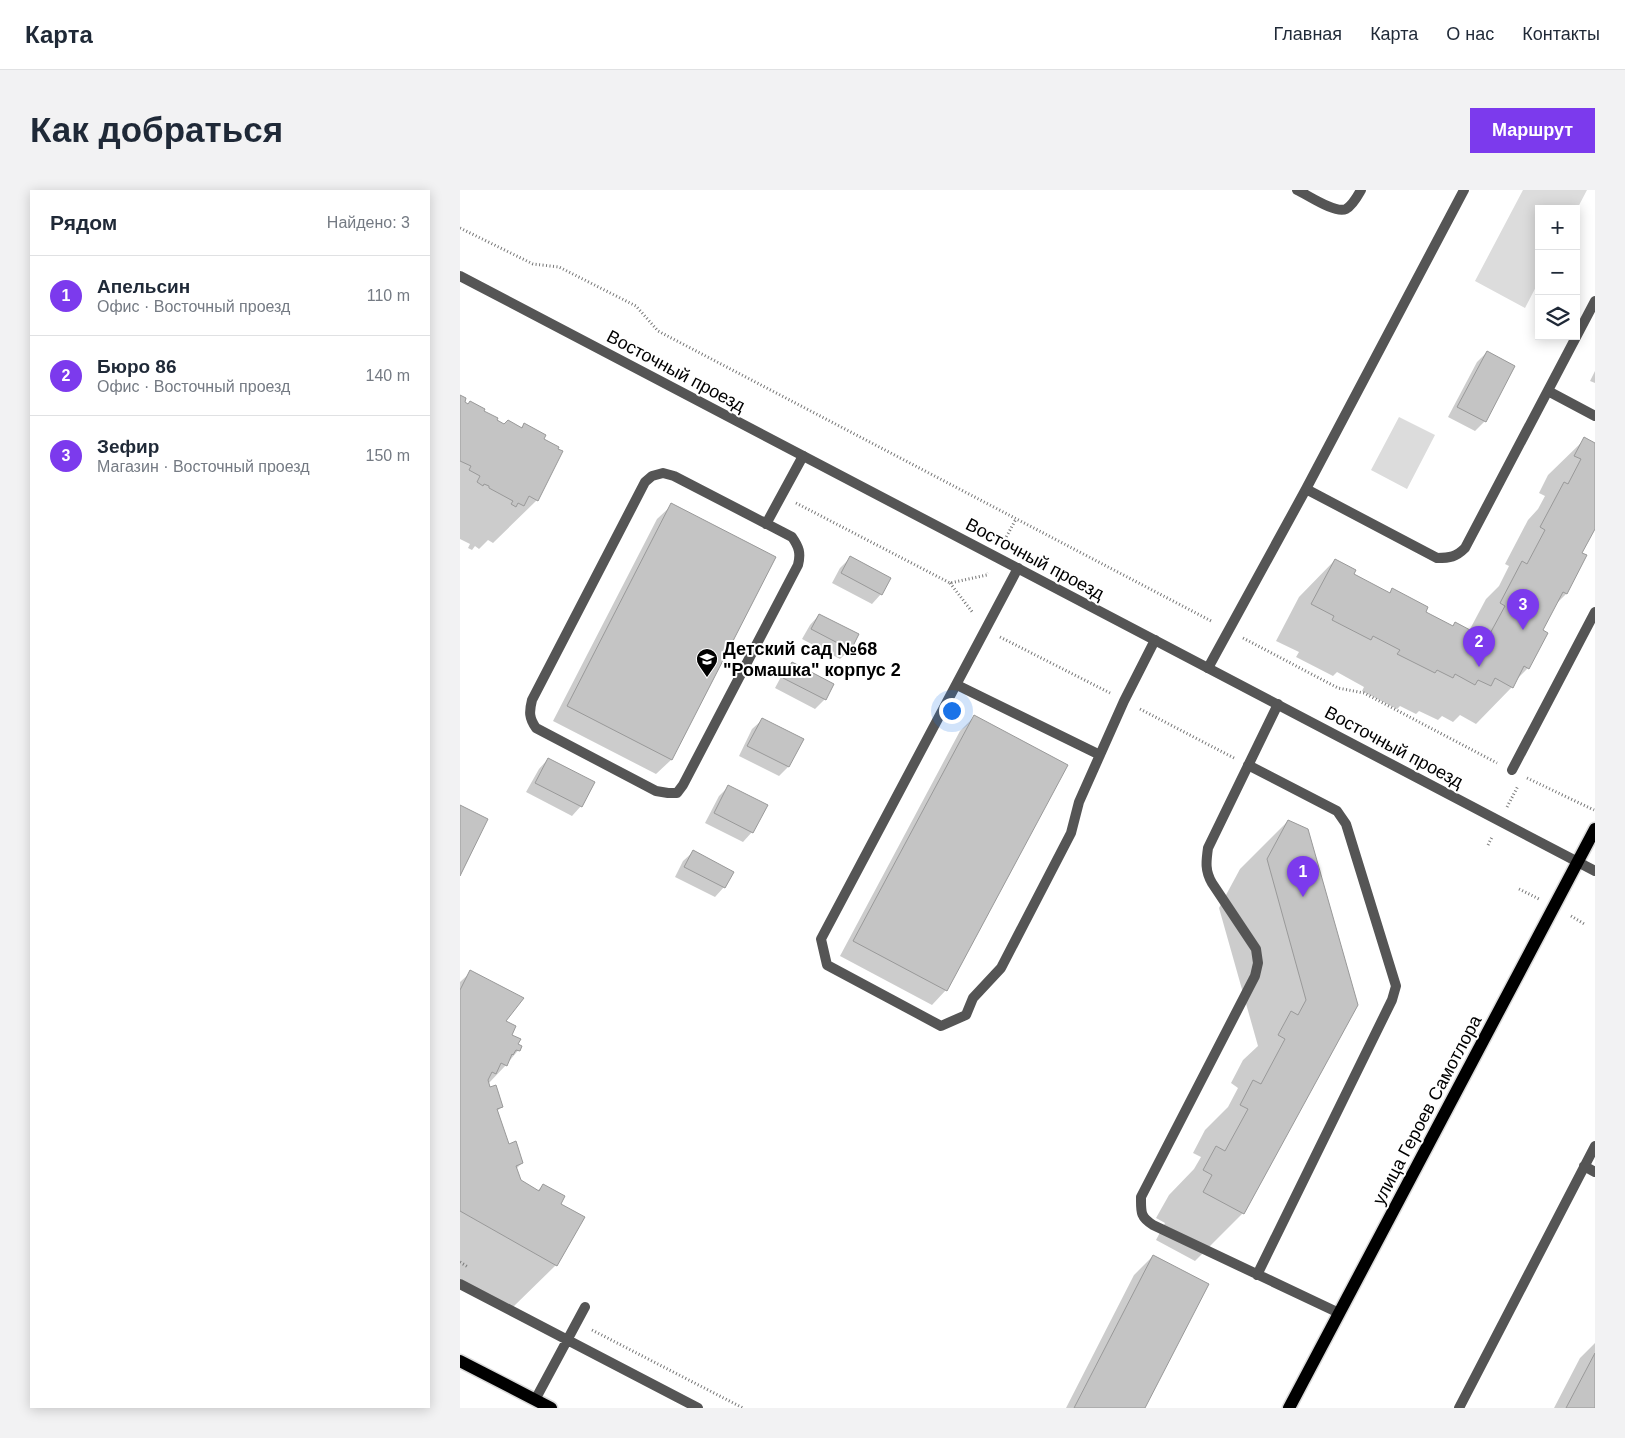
<!DOCTYPE html>
<html lang="ru">
<meta charset="utf-8">
<style>
body{margin:0;font-family:Helvetica,sans-serif;background:#f2f2f3;color:#1f2937}
.controls{position:absolute;right:15px;top:15px;display:grid;overflow:hidden;border-radius:0px;box-shadow:0 2px 12px #0003}
.controls button{width:45px;height:45px;display:grid;place-items:center;padding:0;border:0;border-bottom:1px solid #e0e1e3;background:#fff;color:#1f2937;font:25px sans-serif}
.you{position:absolute;left:491px;top:520px;width:18px;height:18px;margin:-12px;border:4px solid #fff;border-radius:50%;background:#1a73e8;box-shadow:0 0 0 8px #1a73e833}
.badge{display:grid;place-items:center;width:32px;height:32px;border-radius:50%;background:#7c3aed;color:#fff;font-size:16px;font-weight:700}
.pin{position:absolute;translate:-50% -41px;filter:drop-shadow(0 1px 2px #0008)}
.pin::after{content:'';position:absolute;top:26px;width:18px;height:15px;background:inherit;clip-path:polygon(0 0,100% 0,50% 100%)}
.list{margin:0;padding:0;list-style:none}
h2{display:flex;justify-content:space-between;align-items:center;height:65px;margin:0;padding:0 20px;font-size:21px}
h2 small{font-size:16px;font-weight:400;color:#747a83}
.list li{display:grid;grid-template-columns:32px 1fr auto;gap:15px;align-items:center;box-sizing:border-box;height:80px;padding:0 20px;border-top:1px solid #e0e1e3}
.list b{display:block;font-size:19px;white-space:nowrap}
.list p{margin:0;font-size:16px;white-space:nowrap;color:#747a83}
.list em{font-size:16px;font-style:normal;color:#747a83}
.icon{flex:none;width:28px;height:28px;fill:none;stroke:currentColor;stroke-width:2;stroke-linecap:round;stroke-linejoin:round}
.map{position:relative;flex:none;width:1135px;height:1218px;overflow:hidden;border-radius:0px}
header{display:flex;align-items:center;gap:30px;box-sizing:border-box;height:70px;padding:0 25px;background:#fff;border-bottom:1px solid #e0e1e3}
header strong{font-size:24px}
nav{display:flex;gap:28px;margin-inline-start:auto;font-size:18px}
.intro{display:flex;align-items:center;justify-content:space-between;box-sizing:border-box;height:120px;padding:0 30px}
h1{margin:0;font-size:35px}
.button{padding:12px 22px;border-radius:0px;background:#7c3aed;color:#fff;font-size:18px;font-weight:700}
main{display:flex;gap:30px;padding:0 30px}
aside{flex:1;background:#fff;border-radius:0px;box-shadow:0 2px 12px #0003}
.map>svg:first-child{display:block}
</style>
<header>
<strong>Карта</strong>
<nav><a>Главная</a><a>Карта</a><a>О нас</a><a>Контакты</a></nav>
</header>
<div class="intro"><h1>Как добраться</h1><a class="button">Маршрут</a></div>
<main>
<aside>
<h2>Рядом<small>Найдено: 3</small></h2>
<ul class="list">
<li><span class="badge">1</span><div><b>Апельсин</b><p>Офис · Восточный проезд</p></div><em>110 m</em></li>
<li><span class="badge">2</span><div><b>Бюро 86</b><p>Офис · Восточный проезд</p></div><em>140 m</em></li>
<li><span class="badge">3</span><div><b>Зефир</b><p>Магазин · Восточный проезд</p></div><em>150 m</em></li>
</ul>
</aside>
<div class="map">
<svg width="1135" height="1218" viewBox="0 0 1135 1218">
<rect width="100%" height="100%" fill="#fff"/>
<path fill="#dcdcdc" d="M 1063,0 L 1127,0 L 1116,21 L 1116,19 L 1079,19 L 1079,91 L 1065,118 L 1015,91 Z
M 939,227 L 975,245 L 947,299 L 911,280 Z"/>
<path fill="#0003" d="M 1027,162 L 1054,176 L 1024,232 L 1015,241 L 988,227 L 1017,172 Z
M 1135,181 L 1135,193 L 1130,191 Z
M 0,207 L 3,213 L 23,221 L 45,235 L 60,238 L 64,235 L 77,310 L 33,353 L 28,350 L 19,359 L 15,356 L 12,360 L 8,358 L 10,354 L 0,349 Z
M 1125,249 L 1135,254 L 1135,336 L 1121,364 L 1126,366 L 1106,404 L 1096,414 L 1082,441 L 1068,478 L 1055,491 L 1052,497 L 1016,534 L 1000,525 L 993,532 L 982,526 L 978,530 L 959,521 L 956,524 L 940,516 L 937,519 L 902,501 L 904,497 L 877,482 L 873,486 L 836,467 L 839,462 L 816,451 L 839,407 L 875,370 L 892,384 L 929,403 L 932,400 L 964,422 L 992,437 L 995,433 L 1009,441 L 1026,409 L 1039,396 L 1049,376 L 1045,374 L 1068,330 L 1078,319 L 1085,306 L 1079,303 L 1088,285 Z
M 212,315 L 315,368 L 211,570 L 196,584 L 93,531 L 197,329 Z
M 390,368 L 421,404 L 412,414 L 372,393 L 380,378 Z
M 359,425 L 397,444 L 390,459 L 380,469 L 342,449 L 350,435 Z
M 332,474 L 373,494 L 365,509 L 355,519 L 315,498 L 323,483 Z
M 515,526 L 486,800 L 472,815 L 380,766 L 500,541 Z
M 302,530 L 342,550 L 328,577 L 319,586 L 279,566 L 292,539 Z
M 88,569 L 121,616 L 112,626 L 66,602 L 79,579 Z
M 269,596 L 292,642 L 283,652 L 245,633 L 259,606 Z
M 828,631 L 897,815 L 783,1023 L 735,1071 L 696,1050 L 705,1033 L 696,1028 L 709,1005 L 734,979 L 741,967 L 733,963 L 745,940 L 768,917 L 778,898 L 771,893 L 783,870 L 798,856 L 759,718 L 780,679 Z
M 233,662 L 264,697 L 255,707 L 215,687 L 223,671 Z
M 11,782 L 44,831 L 50,845 L 57,855 L 61,857 L 46,875 L 28,894 L 42,917 L 37,921 L 48,955 L 62,973 L 56,979 L 60,991 L 77,1001 L 84,995 L 99,1014 L 96,1075 L 52,1118 L 0,1089 L 0,792 Z
M 693,1066 L 747,1094 L 683,1218 L 606,1218 L 674,1085 Z
M 1135,1153 L 1135,1218 L 1094,1218 L 1120,1168 Z"/>
<path fill="#c4c4c4" stroke="#999" d="M 1027,161 L 1055,176 L 1026,232 L 997,217 Z
M 0,205 L 6,208 L 5,212 L 8,214 L 10,211 L 25,219 L 24,221 L 38,228 L 37,230 L 44,234 L 48,230 L 62,238 L 64,233 L 86,245 L 84,249 L 99,257 L 98,259 L 103,261 L 78,311 L 69,306 L 64,316 L 58,313 L 56,317 L 51,314 L 53,311 L 29,298 L 29,296 L 24,294 L 23,296 L 17,292 L 20,286 L 9,280 L 11,276 L 0,271 Z
M 1124,247 L 1135,253 L 1135,339 L 1122,363 L 1127,365 L 1107,404 L 1103,402 L 1083,440 L 1088,443 L 1069,479 L 1064,476 L 1053,498 L 1035,488 L 1031,496 L 1018,490 L 1015,495 L 995,484 L 993,488 L 977,480 L 975,483 L 937,464 L 940,460 L 913,446 L 911,450 L 872,430 L 874,426 L 851,414 L 875,369 L 896,380 L 894,384 L 930,403 L 932,398 L 968,417 L 966,422 L 993,436 L 995,432 L 1027,449 L 1045,416 L 1040,413 L 1062,371 L 1067,374 L 1085,340 L 1080,337 L 1104,292 L 1108,294 L 1121,269 L 1114,266 Z
M 211,313 L 316,367 L 212,570 L 107,516 Z
M 390,366 L 431,388 L 422,405 L 381,383 Z
M 359,424 L 399,444 L 391,460 L 351,439 Z
M 332,472 L 374,494 L 366,510 L 323,488 Z
M 514,525 L 608,575 L 487,801 L 393,751 Z
M 302,528 L 344,549 L 329,577 L 287,556 Z
M 88,568 L 135,592 L 122,617 L 75,593 Z
M 268,595 L 308,615 L 293,643 L 254,623 Z
M 0,615 L 28,629 L 0,686 Z
M 828,630 L 848,639 L 898,815 L 784,1024 L 743,1002 L 752,985 L 743,980 L 756,956 L 765,961 L 788,919 L 780,915 L 793,890 L 801,894 L 825,849 L 818,845 L 831,821 L 838,825 L 846,810 L 807,669 Z
M 233,660 L 274,682 L 265,698 L 224,677 Z
M 10,780 L 64,808 L 46,831 L 56,836 L 52,845 L 61,849 L 58,854 L 62,856 L 60,861 L 56,860 L 53,865 L 52,864 L 47,876 L 41,873 L 36,884 L 32,882 L 28,890 L 30,897 L 36,895 L 43,917 L 37,919 L 49,954 L 56,951 L 63,973 L 56,976 L 61,990 L 79,1001 L 83,994 L 105,1006 L 101,1014 L 125,1027 L 97,1076 L 0,1021 L 0,800 Z
M 693,1065 L 749,1094 L 685,1218 L 614,1218 Z
M 1135,1163 L 1135,1218 L 1106,1218 Z"/>
<g fill="none" stroke-linecap="round" stroke-linejoin="round">
<g stroke="#dbdbdb" stroke-width="15">
<path id="primary" d="M 0,1171 L 91,1218
M 829,1218 L 1135,639"/>
</g>
<path stroke="#777" stroke-width="3" stroke-dasharray="1 2.5" stroke-linecap="butt" d="M 0,38 L 73,74 L 99,77 L 176,116 L 198,141 L 753,432
M 336,313 L 490,393 L 527,385 L 528,383
M 543,353 L 556,329
M 490,393 L 513,423
M 540,447 L 650,503
M 783,448 L 878,498 L 904,503 L 1037,573
M 680,519 L 774,568
M 1067,588 L 1134,620
M 1047,617 L 1058,596
M 1028,655 L 1032,647
M 1059,699 L 1079,709
M 1111,726 L 1126,735
M 0,1072 L 8,1077
M 132,1140 L 283,1218"/>
<path stroke="#555" stroke-width="10" d="M 837,0 C 848,5 875,24 886,19 C 893,15 897,7 901,0
M 1088,201 L 1135,226
M 203,283 L 214,286 L 332,347 C 339,357 341,363 338,375 L 223,595 L 217,603 L 208,603 L 196,601 L 76,538 C 69,528 69,522 72,510 L 185,292 L 192,286 Z
M 846,299 L 977,368 C 990,368 996,367 1005,358 L 1135,111
M 306,334 L 343,266
M 558,378 L 361,749 L 367,775 L 481,836 L 506,825 L 513,808 L 541,778 L 611,643 L 619,612 L 664,511 L 695,450
M 748,478 L 846,299 L 1004,0
M 497,495 L 640,565
M 818,514 L 748,658 C 746,672 745,681 752,693 L 796,759 L 798,773 L 795,786 L 681,1007 C 681,1022 680,1027 693,1035 L 879,1123
M 788,575 L 877,621 L 886,634 L 936,796 L 932,810 L 797,1085
M 1052,580 L 1135,422
M 1124,976 L 1135,982
M 0,1094 L 238,1218
M 75,1210 L 125,1117
M 999,1218 L 1135,956"/>
<path stroke="#555" stroke-width="10" d="M 0,86 L 1135,681"/>
<use href="#primary" stroke="#000" stroke-width="12"/>
</g>
<defs>
<g id="school-pin" transform="scale(1.125)"><path d="M0 17L-7.5 6A9.5 9.5 0 1 1 7.5 6Z" fill="#000" stroke="#fff"/><path d="M0-5L7-2L0 1L-7-2ZM-4 1L0 2.5L4 1V4Q0 6-4 4Z" fill="#fff"/></g>
</defs>
<g fill-rule="evenodd">
<use href="#school-pin" x="247" y="469"/>
</g>
<g text-anchor="middle" dominant-baseline="central" stroke-width="4" stroke-linejoin="round" paint-order="stroke">
<g font-size="18" fill="#000" stroke="#fff">
<text transform="translate(216 181) rotate(28)">Восточный проезд</text>
<text transform="translate(575 369) rotate(28)">Восточный проезд</text>
<text transform="translate(934 557) rotate(28)">Восточный проезд</text>
<text transform="translate(967 920) rotate(-62)">улица Героев Самотлора</text>
</g>
<g font-size="18" font-weight="bold" fill="#000" stroke="#fff" text-anchor="start">
<text x="263" y="459">Детский сад №68<tspan x="263" dy="21">"Ромашка" корпус 2</tspan></text>
</g>
</g>
</svg>
<div class="controls">
<button>+</button>
<button>−</button>
<button><svg class="icon" aria-label="layers" viewBox="0 0 24 24"><path d="M12 4l9 5-9 5-9-5zM3 14l9 5 9-5"/></svg></button>
</div>
<div class="you"></div>
<div class="pin badge" style="left:843px;top:707px">1</div>
<div class="pin badge" style="left:1019px;top:477px">2</div>
<div class="pin badge" style="left:1063px;top:440px">3</div>
</div>
</main>
